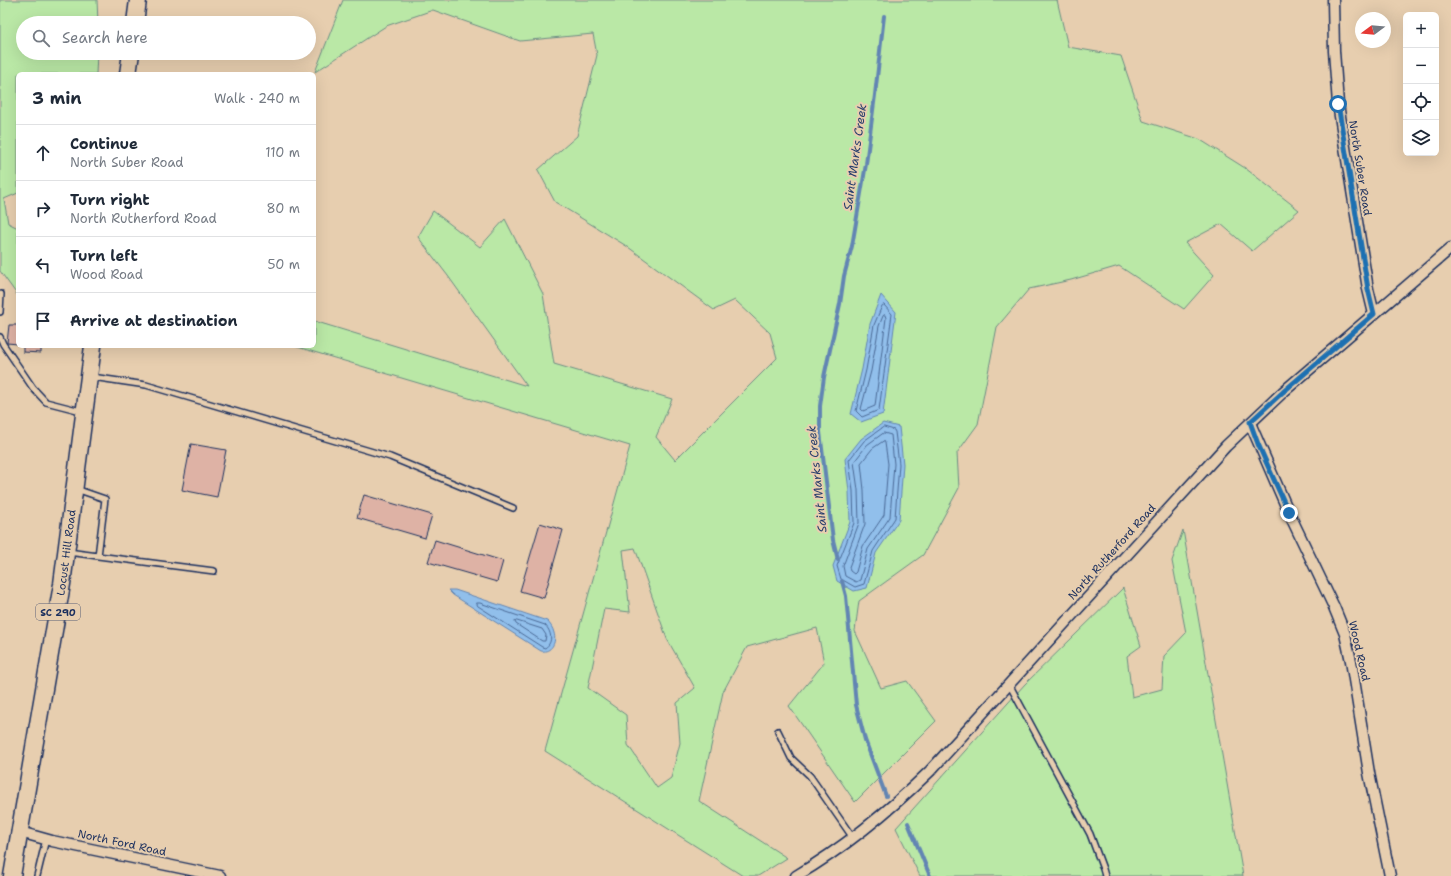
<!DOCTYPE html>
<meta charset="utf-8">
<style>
body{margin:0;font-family:"Shantell Sans",sans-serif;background:#f6f6f7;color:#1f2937}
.controls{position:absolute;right:12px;top:12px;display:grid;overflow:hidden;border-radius:6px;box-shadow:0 4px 16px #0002}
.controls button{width:36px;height:36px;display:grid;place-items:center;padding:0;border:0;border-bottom:1px solid #e0e1e3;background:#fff;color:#1f2937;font:20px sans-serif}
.compass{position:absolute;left:1355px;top:12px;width:36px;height:36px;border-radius:50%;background:#fff;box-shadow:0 4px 16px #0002;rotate:254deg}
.stop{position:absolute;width:12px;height:12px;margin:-9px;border:3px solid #1f6fb2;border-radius:50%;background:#fff}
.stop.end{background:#1f6fb2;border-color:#fff;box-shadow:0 1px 4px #0008}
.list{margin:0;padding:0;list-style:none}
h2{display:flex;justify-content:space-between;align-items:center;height:52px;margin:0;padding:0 16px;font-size:17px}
h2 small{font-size:13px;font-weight:400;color:#747a83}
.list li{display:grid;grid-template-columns:26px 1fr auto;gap:12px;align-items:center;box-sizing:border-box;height:56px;padding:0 16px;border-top:1px solid #e0e1e3}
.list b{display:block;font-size:15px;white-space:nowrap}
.list p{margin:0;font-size:13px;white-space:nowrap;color:#747a83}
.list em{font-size:13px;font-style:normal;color:#747a83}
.icon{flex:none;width:22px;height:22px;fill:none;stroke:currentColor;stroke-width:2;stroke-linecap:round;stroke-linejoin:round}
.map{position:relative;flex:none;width:1451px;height:876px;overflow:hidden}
.search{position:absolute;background:#fff;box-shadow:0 4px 16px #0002;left:16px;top:16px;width:300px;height:44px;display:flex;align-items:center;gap:10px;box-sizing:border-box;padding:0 14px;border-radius:22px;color:#747a83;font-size:15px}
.panel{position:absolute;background:#fff;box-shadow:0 4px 16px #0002;left:16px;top:72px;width:300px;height:276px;border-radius:6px}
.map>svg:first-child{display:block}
</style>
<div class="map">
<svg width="1451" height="876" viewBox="0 0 1451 876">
<rect width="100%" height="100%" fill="#e7ceaf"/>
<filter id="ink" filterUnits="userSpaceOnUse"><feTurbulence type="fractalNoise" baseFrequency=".025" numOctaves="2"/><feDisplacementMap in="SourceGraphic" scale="8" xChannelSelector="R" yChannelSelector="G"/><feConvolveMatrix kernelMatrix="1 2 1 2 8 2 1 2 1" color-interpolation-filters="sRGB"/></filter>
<g filter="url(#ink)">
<path fill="#bae8a6" stroke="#6a8c82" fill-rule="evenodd" d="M 0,0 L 97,0 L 98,23 L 23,23 L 23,53 L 97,53 L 96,74 L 18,74 L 18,193 L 4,199 L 8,223 L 18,228 L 18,296 L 0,271 Z
M 343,0 L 1057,0 L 1068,47 L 1121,56 L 1143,121 L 1199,139 L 1245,168 L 1299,210 L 1252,251 L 1221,224 L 1185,243 L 1214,275 L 1184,309 L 1119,266 L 1071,280 L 1029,289 L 997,327 L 978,424 L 957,453 L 959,488 L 923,555 L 859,601 L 855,631 L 881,688 L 907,681 L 936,721 L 855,802 L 789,706 L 824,663 L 817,628 L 747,647 L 723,692 L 699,801 L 787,858 L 758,876 L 743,876 L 545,751 L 630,446 L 294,346 L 314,346 L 314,321 L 527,386 L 448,276 L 418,237 L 433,211 L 480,247 L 505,219 L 543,294 L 554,364 L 672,399 L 656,437 L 675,460 L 777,358 L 770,333 L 735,300 L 714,310 L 628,247 L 555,202 L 538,170 L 577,136 L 597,55 L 593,34 L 520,41 L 433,10 L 386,26 L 315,72 ZM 635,548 L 667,639 L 695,688 L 677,703 L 680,743 L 671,778 L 657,788 L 628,745 L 626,715 L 588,688 L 604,609 L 630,612 L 623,550 Z
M 1183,530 L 1243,876 L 920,876 L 896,828 L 1025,684 L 1123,588 L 1141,646 L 1127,656 L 1132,697 L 1162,689 L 1164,656 L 1186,633 L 1172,561 Z"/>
<path fill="#91bfeb" stroke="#6285b3" d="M 881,295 L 896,312 L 883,414 L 861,422 L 851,414 L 862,369 L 870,324 Z
M 883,423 L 899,427 L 903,464 L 899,520 L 876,553 L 867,588 L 854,591 L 837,581 L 833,566 L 850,522 L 849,491 L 845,459 L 861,439 Z
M 448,590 L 455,590 L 547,621 C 550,624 553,628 554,633 C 557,642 551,653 541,651 L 453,595 Z"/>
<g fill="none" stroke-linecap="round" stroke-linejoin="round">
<path stroke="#4a6996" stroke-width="1" d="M 884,305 L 892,314 L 879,410 L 862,417 L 856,411 L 866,370 L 874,325 L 882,306 Z
M 885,315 L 886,318 L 875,406 L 863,411 L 861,409 L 871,371 L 879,326 L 883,316 Z
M 884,427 L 894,430 L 895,432 L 899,464 L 895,518 L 873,551 L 864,584 L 855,587 L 841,579 L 837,566 L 854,523 L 853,491 L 849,460 L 864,441 Z
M 884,433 L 891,435 L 894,464 L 890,517 L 868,549 L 860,580 L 856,582 L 845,576 L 843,566 L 859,523 L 858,490 L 854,462 L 867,445 Z
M 884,441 L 885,443 L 888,464 L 884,515 L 863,546 L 856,572 L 854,574 L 850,571 L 849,567 L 865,524 L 864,490 L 861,463 L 872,449 Z
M 477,603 L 480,603 L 545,625 C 551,631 554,642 545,648 L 542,647 L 478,606 Z
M 517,621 L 542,629 L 546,635 L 545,641 L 542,641 L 516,624 L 515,622 Z"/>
<path stroke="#6285b3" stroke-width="4" d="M 838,560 L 833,540 L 820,432 L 820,406 L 824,377 L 840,304 L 844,276 L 852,246 L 866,164 L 875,95 L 884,16
M 842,581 L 846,596 L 856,705 L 865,740 L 886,796
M 908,823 L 930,876"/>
</g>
<path fill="#deb2a5" stroke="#1b2f5e" d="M 9,325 L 18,325 L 18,344 L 7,343 Z
M 23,346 L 41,346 L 41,353 L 23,352 Z
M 191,444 L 226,450 L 217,497 L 182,490 Z
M 364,495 L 432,515 L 425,538 L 357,518 Z
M 540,523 L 563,530 L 544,598 L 520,591 Z
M 435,540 L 503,561 L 497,582 L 428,562 Z"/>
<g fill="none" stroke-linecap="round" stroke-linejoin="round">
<g stroke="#1b2f5e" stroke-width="8">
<path id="lane" d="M 0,312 L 1,294
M 0,337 L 3,344 L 33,388 L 46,402 L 81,411
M 92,377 L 146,385 L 390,457 L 513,508
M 68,552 L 98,556 L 105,499 L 76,489
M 98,556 L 214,571
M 1009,684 L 1090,834 L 1103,869 L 1105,876
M 778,731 L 791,758 L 810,776 L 853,838
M 37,876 L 46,839"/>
</g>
<g stroke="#1b2f5e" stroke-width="13">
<path id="street" d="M 1333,0 L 1334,51 L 1338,104 L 1368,289 L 1374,314
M 1250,423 L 1289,513 L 1334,607 L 1345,634 L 1351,661 L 1369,773 L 1390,876
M 20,832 L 52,841 L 220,876
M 796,876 C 847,846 888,812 930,771 L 1226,446 L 1283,392 L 1451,248"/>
</g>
<g stroke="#1b2f5e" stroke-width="19">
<g id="primary">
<path d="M 135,23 L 138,0"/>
<path d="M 128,74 L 131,53"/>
<path id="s1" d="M 12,876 L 62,584 L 93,346"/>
</g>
</g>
<use href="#lane" stroke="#e7ceaf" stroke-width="5"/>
<use href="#street" stroke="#e7ceaf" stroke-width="10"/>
<use href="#primary" stroke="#e7ceaf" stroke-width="16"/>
</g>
</g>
<g fill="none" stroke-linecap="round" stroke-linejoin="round" filter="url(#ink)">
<path stroke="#1f6fb2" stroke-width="5" d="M 1289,513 L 1258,444 L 1250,422 L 1283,392 L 1374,314 L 1368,289 L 1338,104"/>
</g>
<g text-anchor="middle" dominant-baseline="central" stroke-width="4" stroke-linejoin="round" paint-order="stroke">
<rect fill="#e7ceaf" stroke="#585f76" stroke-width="1" x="36" y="604" width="44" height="16" rx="3"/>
<g font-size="10" font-weight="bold" fill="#1b2f5e">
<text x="58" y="612">SC 290</text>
</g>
<g font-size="11" fill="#1b2f5e" stroke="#e7ceaf">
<text transform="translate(1360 168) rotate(81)">North Suber Road</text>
<text stroke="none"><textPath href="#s1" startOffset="328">Locust Hill Road</textPath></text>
<text transform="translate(1112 552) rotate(-48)">North Rutherford Road</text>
<text transform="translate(1359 651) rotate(77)">Wood Road</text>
<text transform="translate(122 843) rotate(12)">North Ford Road</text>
</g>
<g font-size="12" font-style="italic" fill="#273d6c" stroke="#e7ceaf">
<text transform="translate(855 157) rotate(-82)">Saint Marks Creek</text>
<text transform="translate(817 479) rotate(-96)">Saint Marks Creek</text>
</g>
</g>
</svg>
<div class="controls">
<button>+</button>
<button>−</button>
<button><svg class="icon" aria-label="locate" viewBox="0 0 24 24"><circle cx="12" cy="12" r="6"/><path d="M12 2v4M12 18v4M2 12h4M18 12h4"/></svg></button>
<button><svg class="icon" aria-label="layers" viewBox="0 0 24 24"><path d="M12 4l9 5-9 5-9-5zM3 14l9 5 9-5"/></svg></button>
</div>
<svg class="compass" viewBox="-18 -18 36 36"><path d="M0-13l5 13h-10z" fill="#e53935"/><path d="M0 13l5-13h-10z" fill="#747a83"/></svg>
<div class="stop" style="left:1338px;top:104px"></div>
<div class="stop end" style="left:1289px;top:513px"></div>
<div class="search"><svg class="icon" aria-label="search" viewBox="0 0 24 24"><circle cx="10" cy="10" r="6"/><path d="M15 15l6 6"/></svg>Search here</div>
<section class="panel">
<h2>3 min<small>Walk · 240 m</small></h2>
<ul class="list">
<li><svg class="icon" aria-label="ahead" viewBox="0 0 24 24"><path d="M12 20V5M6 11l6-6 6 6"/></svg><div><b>Continue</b><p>North Suber Road</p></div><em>110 m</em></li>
<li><svg class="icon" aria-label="right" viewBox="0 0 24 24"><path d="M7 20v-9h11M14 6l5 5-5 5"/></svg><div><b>Turn right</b><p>North Rutherford Road</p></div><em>80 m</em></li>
<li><svg class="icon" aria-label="left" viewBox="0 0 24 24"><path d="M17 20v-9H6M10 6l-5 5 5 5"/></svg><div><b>Turn left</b><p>Wood Road</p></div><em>50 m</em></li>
<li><svg class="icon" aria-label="arrive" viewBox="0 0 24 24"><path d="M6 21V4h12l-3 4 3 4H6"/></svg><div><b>Arrive at destination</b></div></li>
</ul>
</section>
</div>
